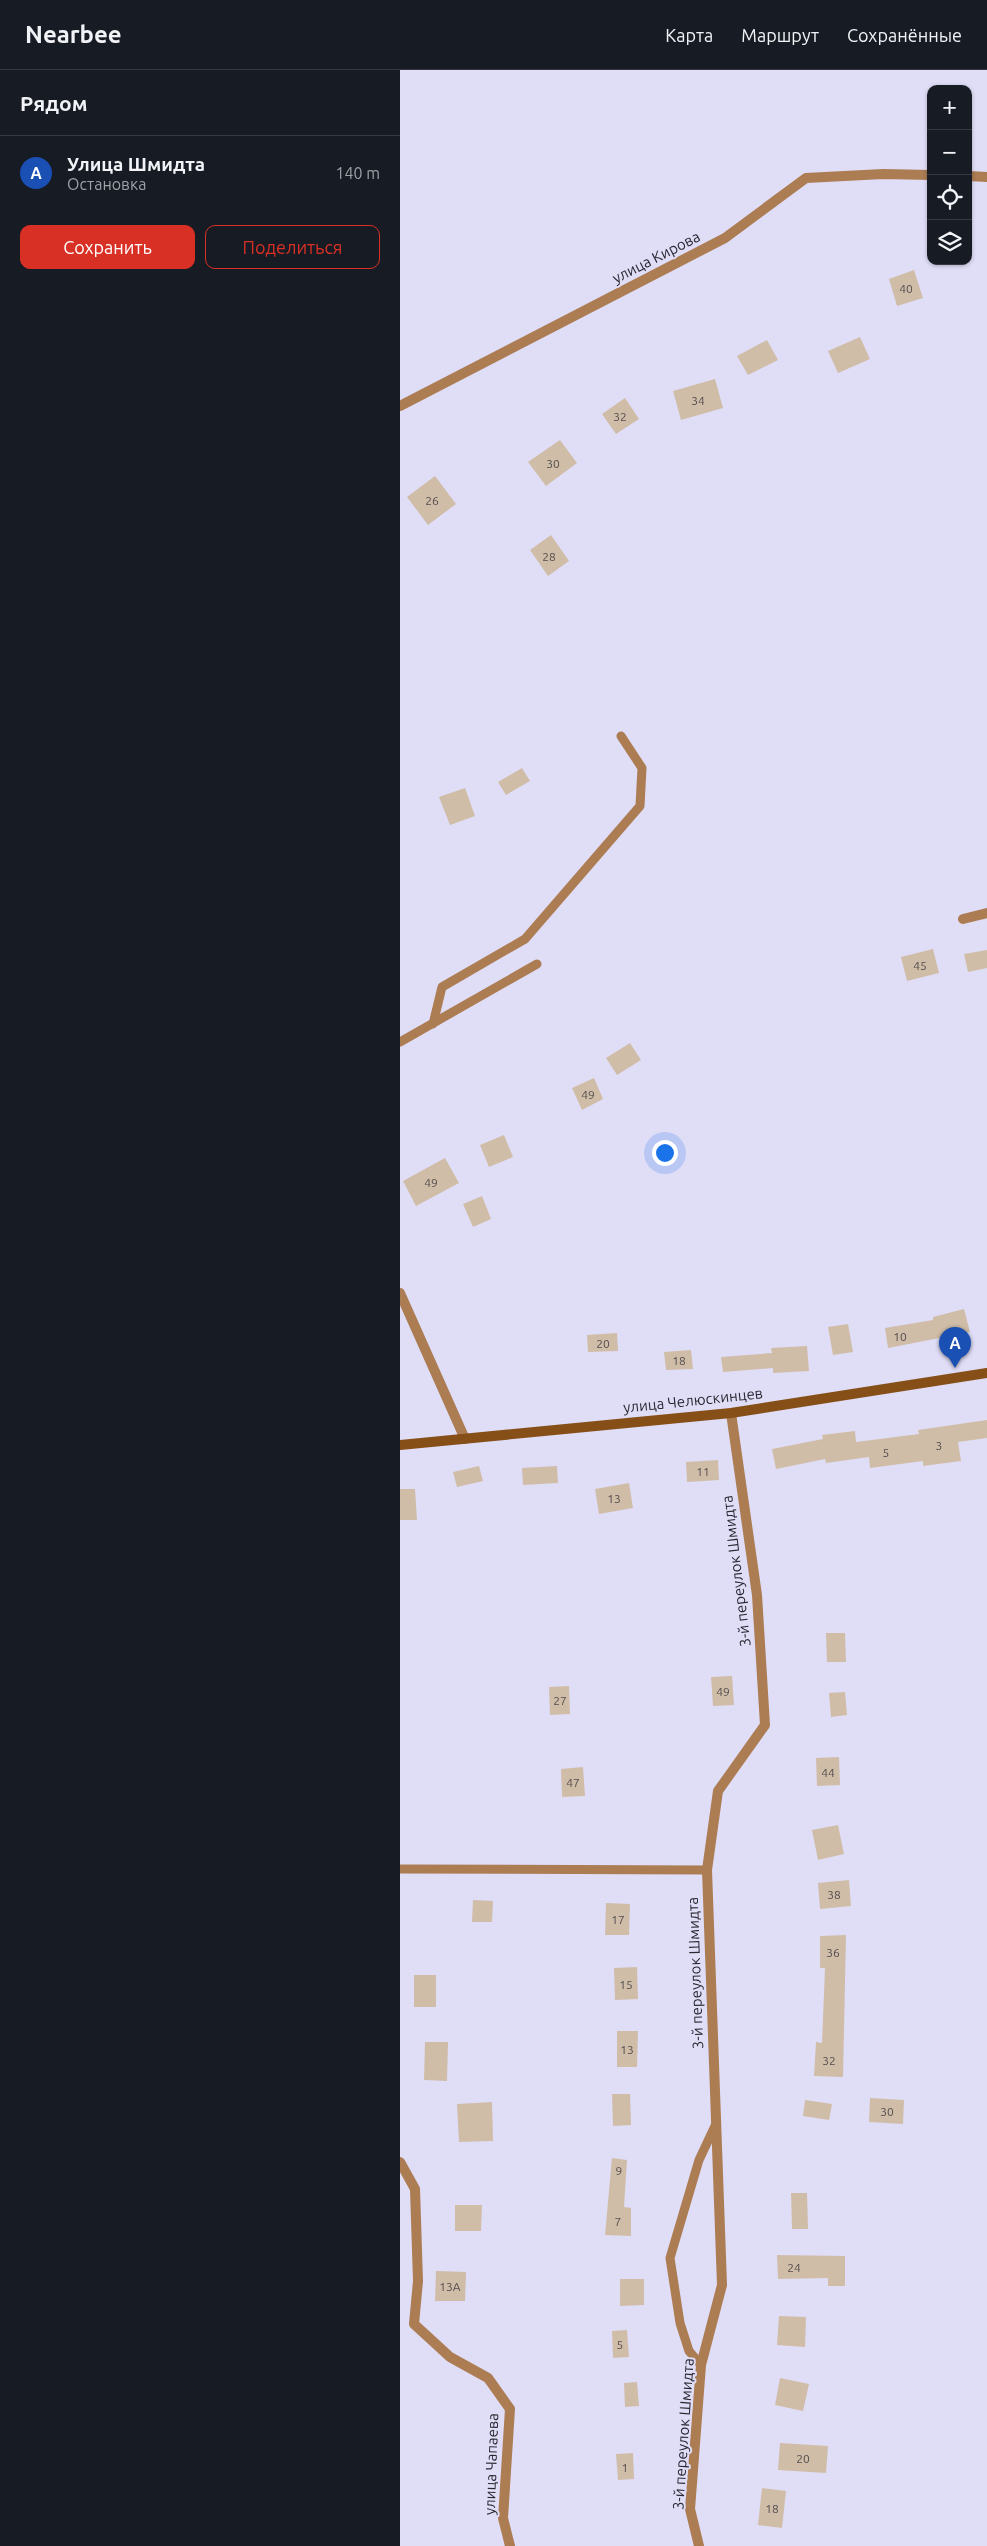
<!DOCTYPE html>
<html lang="ru">
<meta charset="utf-8">
<style>
body{margin:0;font-family:Ubuntu,sans-serif;background:#20242c;color:#f1f3f6}
.controls{position:absolute;right:15px;top:15px;display:grid;overflow:hidden;border-radius:10px;box-shadow:0 1px 4px #0004}
.controls button{width:45px;height:45px;display:grid;place-items:center;padding:0;border:0;border-bottom:1px solid #363941;background:#171b24;color:#f1f3f6;font:25px sans-serif}
.you{position:absolute;left:264px;top:1082px;width:18px;height:18px;margin:-12px;border:4px solid #fff;border-radius:50%;background:#1a73e8;box-shadow:0 0 0 8px #1a73e833}
.badge{display:grid;place-items:center;width:32px;height:32px;border-radius:50%;background:#d93025;color:#fff;font-size:16px;font-weight:700}
.pin{position:absolute;translate:-50% -41px;filter:drop-shadow(0 1px 2px #0008)}
.pin::after{content:'';position:absolute;top:26px;width:18px;height:15px;background:inherit;clip-path:polygon(0 0,100% 0,50% 100%)}
.list{margin:0;padding:0;list-style:none}
h2{display:flex;justify-content:space-between;align-items:center;height:65px;margin:0;padding:0 20px;font-size:21px}
h2 small{font-size:16px;font-weight:400;color:#9ea1a6}
.list li{display:grid;grid-template-columns:32px 1fr auto;gap:15px;align-items:center;box-sizing:border-box;height:75px;padding:0 20px;border-top:1px solid #363941}
.list b{display:block;font-size:19px;white-space:nowrap}
.list p{margin:0;font-size:16px;white-space:nowrap;color:#9ea1a6}
.list em{font-size:16px;font-style:normal;color:#9ea1a6}
.actions{display:flex;gap:10px;padding:15px 20px}
.actions a{flex:1;padding:11px 0;border:1px solid #d93025;border-radius:10px;text-align:center;font-size:18px;color:#d93025}
.actions .main{background:#d93025;color:#fff}
.icon{flex:none;width:28px;height:28px;fill:none;stroke:currentColor;stroke-width:2;stroke-linecap:round;stroke-linejoin:round}
.map{position:relative;flex:none;width:587px;height:2476px;overflow:hidden}
header{display:flex;align-items:center;gap:30px;box-sizing:border-box;height:70px;padding:0 25px;background:#171b24;border-bottom:1px solid #363941}
header strong{font-size:24px}
nav{display:flex;gap:28px;margin-inline-start:auto;font-size:18px}
main{display:flex}
aside{flex:1;background:#171b24}
.map>svg:first-child{display:block}
</style>
<header>
<strong>Nearbee</strong>
<nav><a>Карта</a><a>Маршрут</a><a>Сохранённые</a></nav>
</header>
<main>
<aside>
<h2>Рядом<small></small></h2>
<ul class="list">
<li><span class="badge" style="background:#1a4fb4">A</span><div><b>Улица Шмидта</b><p>Остановка</p></div><em>140 m</em></li>
</ul>
<div class="actions"><a class="main">Сохранить</a><a>Поделиться</a></div>
</aside>
<div class="map">
<svg width="587" height="2476" viewBox="0 0 587 2476">
<rect width="100%" height="100%" fill="#e0ddf7"/>
<path fill="#d0bda8" d="M 514,200 L 523,228 L 497,236 L 489,209 Z
M 460,267 L 470,289 L 438,303 L 428,281 Z
M 367,270 L 378,290 L 348,305 L 337,286 Z
M 315,309 L 323,338 L 281,350 L 273,321 Z
M 225,328 L 239,349 L 216,364 L 202,344 Z
M 160,370 L 177,393 L 146,416 L 128,392 Z
M 35,406 L 56,434 L 28,455 L 7,427 Z
M 151,465 L 169,491 L 148,506 L 130,480 Z
M 122,698 L 130,711 L 106,725 L 98,712 Z
M 65,718 L 75,746 L 50,755 L 39,727 Z
M 533,879 L 539,903 L 507,911 L 501,887 Z
M 587,880 L 587,898 L 568,902 L 564,884 Z
M 230,973 L 241,990 L 217,1005 L 206,988 Z
M 194,1008 L 203,1029 L 182,1040 L 172,1018 Z
M 104,1065 L 113,1087 L 89,1097 L 80,1075 Z
M 45,1088 L 59,1113 L 16,1136 L 3,1111 Z
M 82,1126 L 91,1149 L 73,1157 L 63,1134 Z
M 564,1239 L 570,1262 L 488,1278 L 485,1258 L 533,1250 L 533,1247 Z
M 448,1254 L 453,1282 L 433,1285 L 428,1257 Z
M 217,1263 L 218,1281 L 188,1282 L 187,1265 Z
M 407,1276 L 409,1301 L 373,1303 L 373,1298 L 323,1302 L 321,1287 L 372,1283 L 371,1278 Z
M 291,1280 L 293,1299 L 266,1300 L 264,1282 Z
M 587,1350 L 587,1368 L 558,1372 L 561,1391 L 523,1396 L 523,1391 L 470,1398 L 469,1387 L 426,1393 L 425,1389 L 376,1399 L 372,1379 L 423,1369 L 422,1365 L 455,1361 L 456,1372 L 519,1364 L 518,1360 Z
M 318,1390 L 319,1410 L 287,1412 L 286,1392 Z
M 79,1396 L 83,1411 L 57,1417 L 53,1402 Z
M 157,1396 L 158,1413 L 123,1415 L 122,1398 Z
M 229,1413 L 233,1438 L 199,1444 L 195,1419 Z
M 0,1419 L 15,1419 L 17,1450 L 0,1450 Z
M 426,1563 L 445,1563 L 446,1592 L 427,1592 Z
M 332,1606 L 334,1635 L 313,1636 L 311,1607 Z
M 169,1616 L 170,1644 L 150,1645 L 149,1617 Z
M 445,1622 L 447,1645 L 431,1647 L 429,1623 Z
M 439,1687 L 440,1715 L 417,1716 L 416,1688 Z
M 183,1697 L 185,1726 L 162,1727 L 161,1699 Z
M 438,1755 L 444,1784 L 418,1790 L 412,1760 Z
M 449,1810 L 451,1836 L 420,1839 L 418,1813 Z
M 73,1830 L 93,1831 L 92,1852 L 72,1852 Z
M 206,1833 L 230,1834 L 229,1865 L 205,1865 Z
M 446,1865 L 443,2007 L 414,2006 L 416,1972 L 422,1973 L 425,1898 L 420,1898 L 420,1866 Z
M 237,1897 L 238,1929 L 215,1930 L 214,1898 Z
M 14,1905 L 36,1905 L 36,1937 L 14,1937 Z
M 217,1961 L 238,1961 L 237,1997 L 217,1997 Z
M 25,1972 L 48,1972 L 47,2011 L 24,2010 Z
M 212,2024 L 230,2024 L 231,2055 L 213,2056 Z
M 470,2028 L 504,2030 L 503,2054 L 469,2052 Z
M 405,2030 L 432,2034 L 429,2050 L 403,2046 Z
M 92,2032 L 93,2071 L 59,2072 L 57,2034 Z
M 212,2088 L 227,2090 L 224,2137 L 231,2138 L 231,2166 L 205,2165 Z
M 391,2123 L 407,2123 L 408,2159 L 392,2159 Z
M 55,2135 L 82,2135 L 81,2161 L 55,2161 Z
M 377,2185 L 445,2186 L 445,2216 L 428,2216 L 428,2208 L 378,2209 Z
M 36,2201 L 66,2202 L 65,2231 L 35,2231 Z
M 220,2209 L 244,2209 L 244,2235 L 220,2236 Z
M 379,2246 L 406,2247 L 405,2277 L 377,2275 Z
M 227,2260 L 229,2287 L 213,2288 L 212,2261 Z
M 380,2308 L 409,2314 L 403,2341 L 375,2335 Z
M 237,2312 L 239,2336 L 225,2337 L 224,2313 Z
M 380,2373 L 428,2376 L 426,2403 L 378,2400 Z
M 233,2383 L 234,2409 L 218,2410 L 216,2384 Z
M 362,2418 L 386,2421 L 382,2458 L 358,2455 Z"/>
<g fill="none" stroke-linecap="round" stroke-linejoin="round">
<path stroke="#ac7c53" stroke-width="9" d="M 33,954 L 42,917 L 125,869 L 240,736 L 242,698 L 221,666
M 0,972 L 137,894
M 0,1799 L 307,1800
M 301,2295 L 289,2281 L 280,2253 L 270,2188 L 299,2090 L 315,2056"/>
<path stroke="#ac7c53" stroke-width="10" d="M 568,106 L 587,107
M 0,336 L 325,168 L 406,108 L 483,104 L 531,105
M 563,849 L 587,843
M 0,1223 L 65,1369
M 0,2092 L 15,2119 L 18,2211 L 14,2254 L 50,2287 L 88,2308 L 110,2339 L 103,2448 L 110,2476
M 299,2476 L 290,2439 L 301,2295 L 322,2215 L 307,1800 L 318,1721 L 365,1655 L 357,1525 L 331,1343"/>
<path stroke="#854f17" stroke-width="10" d="M 0,1375 L 331,1343 L 587,1303"/>
</g>
<g text-anchor="middle" dominant-baseline="central" stroke-width="4" stroke-linejoin="round" paint-order="stroke">
<g font-size="12" fill="#534d4f">
<text x="506" y="218">40</text>
<text x="298" y="330">34</text>
<text x="220" y="346">32</text>
<text x="153" y="393">30</text>
<text x="32" y="430">26</text>
<text x="149" y="486">28</text>
<text x="520" y="895">45</text>
<text x="188" y="1024">49</text>
<text x="31" y="1112">49</text>
<text x="500" y="1266">10</text>
<text x="203" y="1273">20</text>
<text x="279" y="1290">18</text>
<text x="539" y="1375">3</text>
<text x="486" y="1382">5</text>
<text x="303" y="1401">11</text>
<text x="214" y="1428">13</text>
<text x="323" y="1621">49</text>
<text x="160" y="1630">27</text>
<text x="428" y="1702">44</text>
<text x="173" y="1712">47</text>
<text x="434" y="1824">38</text>
<text x="218" y="1849">17</text>
<text x="433" y="1882">36</text>
<text x="226" y="1914">15</text>
<text x="227" y="1979">13</text>
<text x="429" y="1990">32</text>
<text x="487" y="2041">30</text>
<text x="219" y="2100">9</text>
<text x="218" y="2151">7</text>
<text x="394" y="2197">24</text>
<text x="50" y="2216">13А</text>
<text x="220" y="2274">5</text>
<text x="403" y="2388">20</text>
<text x="225" y="2397">1</text>
<text x="372" y="2438">18</text>
</g>
<g font-size="15" fill="#292831" stroke="#e0ddf7">
<text transform="translate(256 187) rotate(-27)">улица Кирова</text>
<text transform="translate(293 1330) rotate(-6)">улица Челюскинцев</text>
<text transform="translate(336 1501) rotate(-97)">3-й переулок Шмидта</text>
<text transform="translate(295 1903) rotate(-92)">3-й переулок Шмидта</text>
<text transform="translate(283 2364) rotate(-86)">3-й переулок Шмидта</text>
<text transform="translate(91 2394) rotate(-88)">улица Чапаева</text>
</g>
</g>
</svg>
<div class="controls">
<button>+</button>
<button>−</button>
<button><svg class="icon" aria-label="locate" viewBox="0 0 24 24"><circle cx="12" cy="12" r="6"/><path d="M12 2v4M12 18v4M2 12h4M18 12h4"/></svg></button>
<button><svg class="icon" aria-label="layers" viewBox="0 0 24 24"><path d="M12 4l9 5-9 5-9-5zM3 14l9 5 9-5"/></svg></button>
</div>
<div class="you"></div>
<div class="pin badge" style="left:555px;top:1298px;background:#1a4fb4">A</div>
</div>
</main>
